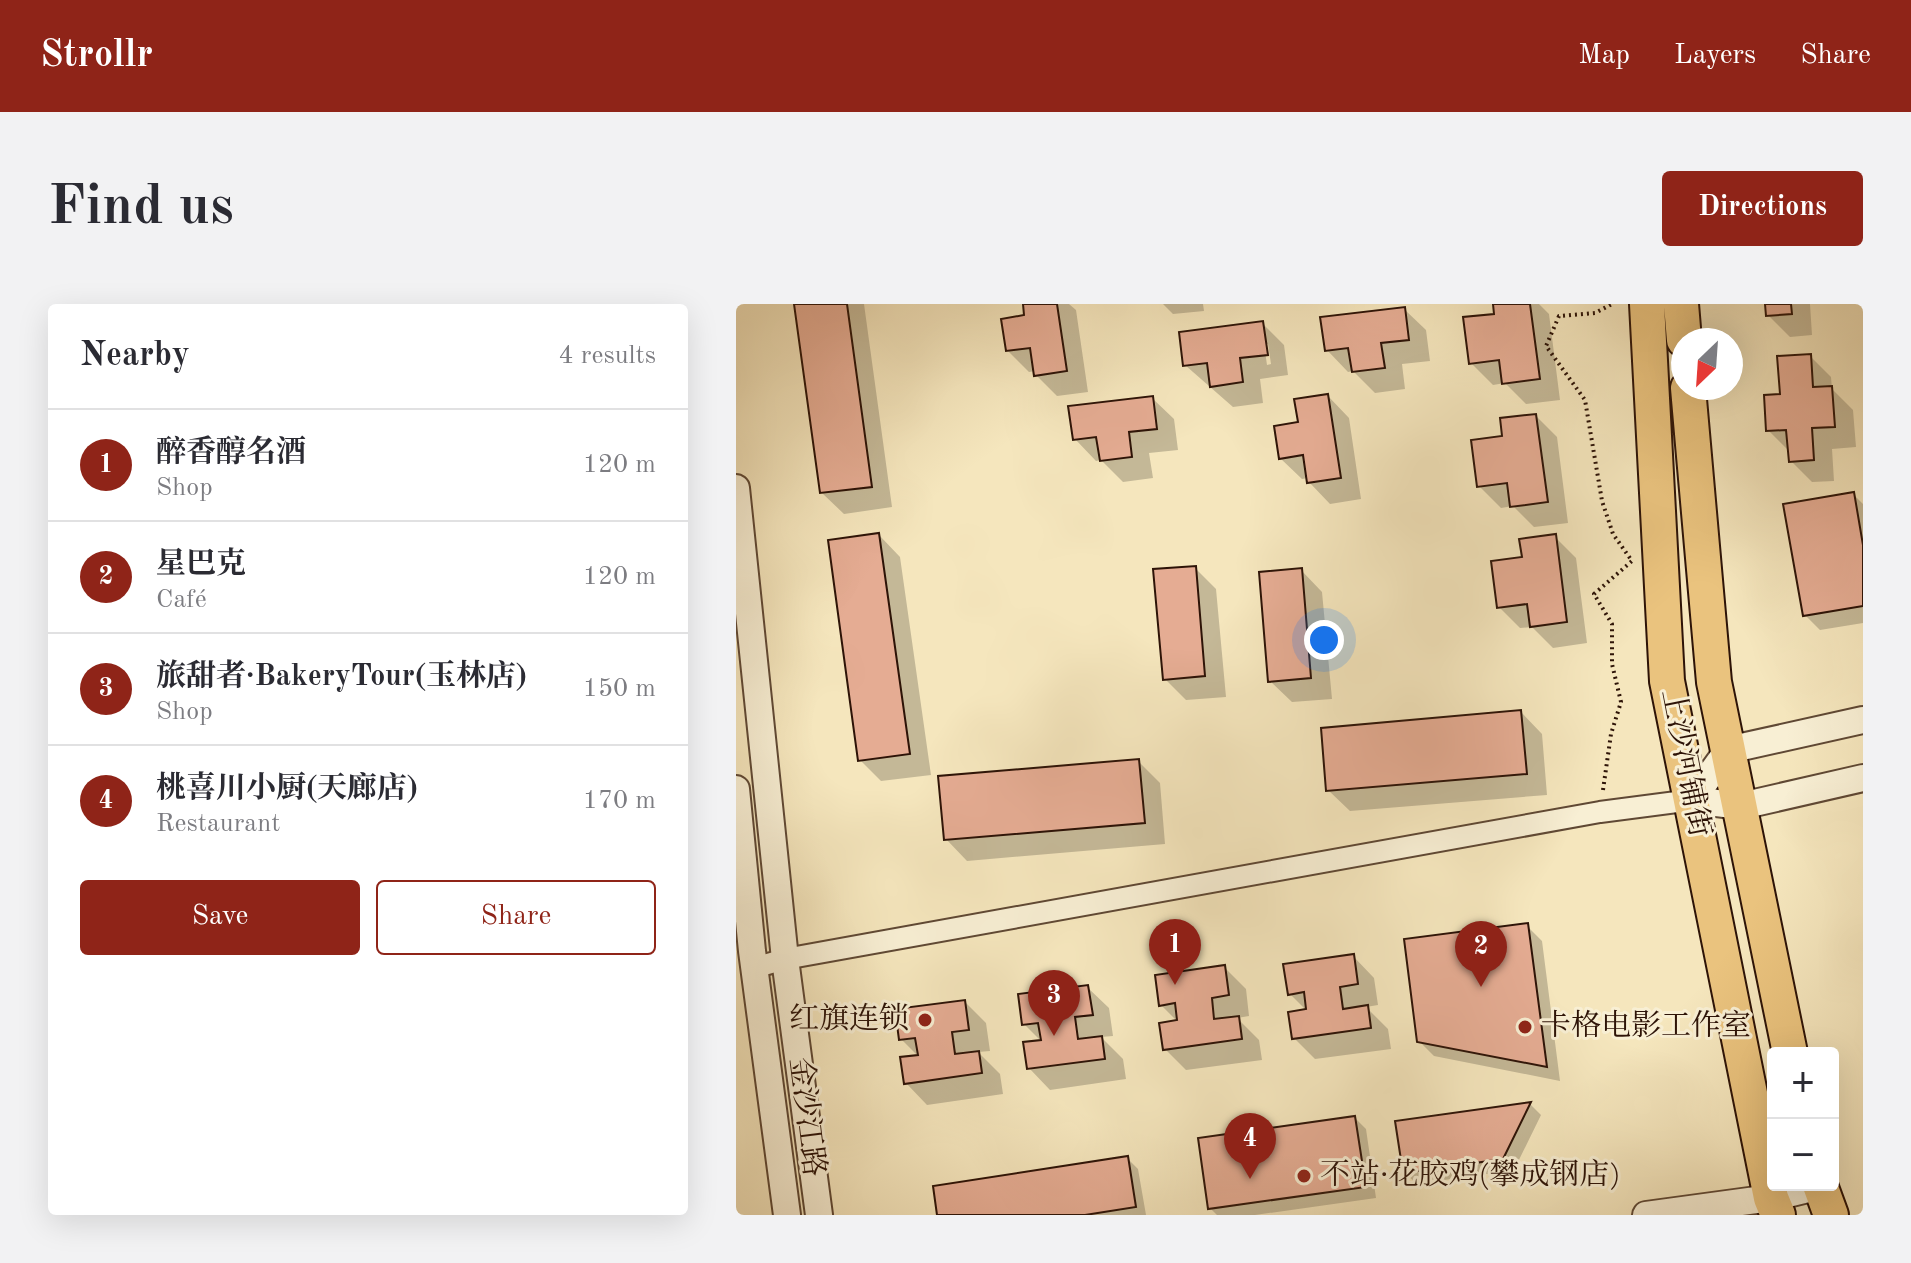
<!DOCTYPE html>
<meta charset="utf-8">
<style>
body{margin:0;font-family:"Old Standard TT","Noto Serif SC",serif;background:#f2f2f3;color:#2b2b33}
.controls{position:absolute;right:24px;bottom:24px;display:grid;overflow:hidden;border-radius:8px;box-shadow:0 8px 32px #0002}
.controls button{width:72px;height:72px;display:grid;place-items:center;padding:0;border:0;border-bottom:2px solid #e1e1e2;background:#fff;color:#2b2b33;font:40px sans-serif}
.compass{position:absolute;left:935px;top:24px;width:72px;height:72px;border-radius:50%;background:#fff;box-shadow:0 8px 32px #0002;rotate:205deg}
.you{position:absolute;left:588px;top:336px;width:28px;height:28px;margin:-20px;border:6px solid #fff;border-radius:50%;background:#1a73e8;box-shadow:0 0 0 12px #1a73e833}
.badge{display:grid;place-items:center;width:52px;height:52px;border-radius:50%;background:#8f2418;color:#fff;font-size:26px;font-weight:700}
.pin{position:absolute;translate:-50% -66px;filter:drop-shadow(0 2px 4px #0008)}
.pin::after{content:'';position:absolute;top:42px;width:28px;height:24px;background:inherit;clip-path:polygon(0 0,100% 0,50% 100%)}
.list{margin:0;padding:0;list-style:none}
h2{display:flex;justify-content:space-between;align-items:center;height:104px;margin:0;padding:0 32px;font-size:34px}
h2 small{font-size:26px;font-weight:400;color:#7c7c81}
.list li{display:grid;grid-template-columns:52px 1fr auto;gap:24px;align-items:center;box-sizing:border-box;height:112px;padding:0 32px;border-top:2px solid #e1e1e2}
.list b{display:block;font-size:30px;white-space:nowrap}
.list p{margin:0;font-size:26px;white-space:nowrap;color:#7c7c81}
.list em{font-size:26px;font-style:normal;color:#7c7c81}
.actions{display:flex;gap:16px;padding:24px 32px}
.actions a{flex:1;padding:18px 0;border:2px solid #8f2418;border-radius:8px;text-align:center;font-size:28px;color:#8f2418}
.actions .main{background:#8f2418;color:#fff}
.map{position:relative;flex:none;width:1127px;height:911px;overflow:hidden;border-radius:8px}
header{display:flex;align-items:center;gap:48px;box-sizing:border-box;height:112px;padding:0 40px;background:#8f2418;color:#fff}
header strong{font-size:38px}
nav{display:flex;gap:44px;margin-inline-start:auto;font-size:28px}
.intro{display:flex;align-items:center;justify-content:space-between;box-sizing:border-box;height:192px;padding:0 48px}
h1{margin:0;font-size:56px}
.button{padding:20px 36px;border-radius:8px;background:#8f2418;color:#fff;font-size:28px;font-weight:700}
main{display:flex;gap:48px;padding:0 48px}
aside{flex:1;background:#fff;border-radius:8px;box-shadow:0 8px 32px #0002}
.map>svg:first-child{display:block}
</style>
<header>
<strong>Strollr</strong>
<nav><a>Map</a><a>Layers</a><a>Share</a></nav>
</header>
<div class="intro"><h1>Find us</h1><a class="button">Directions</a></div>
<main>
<aside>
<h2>Nearby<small>4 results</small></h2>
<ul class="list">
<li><span class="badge">1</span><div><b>醉香醇名酒</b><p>Shop</p></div><em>120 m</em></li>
<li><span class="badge">2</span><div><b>星巴克</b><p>Café</p></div><em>120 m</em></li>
<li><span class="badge">3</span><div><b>旅甜者·BakeryTour(玉林店)</b><p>Shop</p></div><em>150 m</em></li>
<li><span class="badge">4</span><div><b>桃喜川小厨(天廊店)</b><p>Restaurant</p></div><em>170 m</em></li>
</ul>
<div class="actions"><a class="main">Save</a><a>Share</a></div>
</aside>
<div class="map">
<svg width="1127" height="911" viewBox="0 0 1127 911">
<rect width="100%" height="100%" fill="#f5e6bd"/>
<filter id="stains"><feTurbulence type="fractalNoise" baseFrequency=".0025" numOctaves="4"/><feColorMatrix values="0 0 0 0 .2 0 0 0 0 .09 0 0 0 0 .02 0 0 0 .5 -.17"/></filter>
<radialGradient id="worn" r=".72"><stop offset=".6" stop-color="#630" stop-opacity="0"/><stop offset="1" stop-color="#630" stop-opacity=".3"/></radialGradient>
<path fill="#0003" fill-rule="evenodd" d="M 60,0 L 128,0 L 156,203 L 108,210 L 86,189 Z
M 289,0 L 333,0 L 340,6 L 352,88 L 321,92 L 300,71 L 299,67 L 293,68 L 271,46 L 291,13 Z
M 427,0 L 467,0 L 468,7 L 437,10 Z
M 759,0 L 803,0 L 813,10 L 824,96 L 790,100 L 769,79 L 757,81 L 735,59 L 761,11 Z
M 1029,0 L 1074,0 L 1076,31 L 1054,33 L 1032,11 Z
M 668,5 L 690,26 L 694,57 L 666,60 L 669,85 L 639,89 L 617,67 L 612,68 L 591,46 Z
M 526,19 L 548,41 L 552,71 L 524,75 L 527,99 L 497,103 L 449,61 ZM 528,40 L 532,40 L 535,60 L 531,61 Z
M 1074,52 L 1095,73 L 1096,85 L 1117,106 L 1120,143 L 1096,145 L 1098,177 L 1076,178 L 1055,157 L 1054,148 L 1032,126 L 1046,92 Z
M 592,92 L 613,114 L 625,195 L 594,200 L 573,178 L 572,174 L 566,175 L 544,154 L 564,120 Z
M 416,94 L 438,115 L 442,146 L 413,149 L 417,174 L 387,178 L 365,156 L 360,157 L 339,135 Z
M 800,112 L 821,133 L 832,219 L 798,223 L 777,202 L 765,204 L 743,182 L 769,134 Z
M 1117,190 L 1127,200 L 1127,319 L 1084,326 L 1069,311 Z
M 143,231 L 164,253 L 195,471 L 145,477 L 124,456 Z
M 819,233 L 840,254 L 851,339 L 817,344 L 796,323 L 784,324 L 763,303 L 788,255 Z
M 459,264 L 480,285 L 490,393 L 450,396 L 429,375 Z
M 565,266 L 586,288 L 596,395 L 556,398 L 534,377 Z
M 785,408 L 806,430 L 811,491 L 614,507 L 592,486 Z
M 402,457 L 424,479 L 429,540 L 231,557 L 210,535 Z
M 791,622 L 806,637 L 824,777 L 698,752 L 683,737 Z
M 617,652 L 638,674 L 642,701 L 630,703 L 652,725 L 655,745 L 579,755 L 558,734 L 571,707 L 554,690 Z
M 488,663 L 510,685 L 513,712 L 501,714 L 523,736 L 526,756 L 450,766 L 429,745 L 442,718 L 425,701 Z
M 351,683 L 373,704 L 377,732 L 365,733 L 387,755 L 390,775 L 314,786 L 293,764 L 306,738 L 288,720 Z
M 229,698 L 250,719 L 254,747 L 242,748 L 264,770 L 267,790 L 191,801 L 170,779 L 183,753 L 165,735 Z
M 794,800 L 805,811 L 778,866 L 680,880 L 669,868 L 662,819 Z
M 619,814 L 630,825 L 640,894 L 519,911 L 481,911 L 474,904 Z
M 391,854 L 402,865 L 410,911 L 203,911 Z"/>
<path fill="#e5ac93" stroke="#2d1307" stroke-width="2" d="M 58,0 L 111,0 L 136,183 L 84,189 Z
M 287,0 L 321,0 L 331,67 L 298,72 L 294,44 L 270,47 L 265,15 L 288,11 Z
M 757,0 L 794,0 L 804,75 L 766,80 L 763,56 L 733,60 L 727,13 L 758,10 Z
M 1029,0 L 1055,0 L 1056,10 L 1030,12 Z
M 669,3 L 673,36 L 645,39 L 649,64 L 616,68 L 612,44 L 589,47 L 584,13 Z
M 527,17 L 532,51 L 504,54 L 507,78 L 474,83 L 471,59 L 447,62 L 443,28 Z
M 1075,50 L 1077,83 L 1096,82 L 1099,123 L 1076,124 L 1078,156 L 1053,158 L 1050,126 L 1030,127 L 1028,91 L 1044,90 L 1041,52 Z
M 592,90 L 605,174 L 571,179 L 567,151 L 543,155 L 538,122 L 562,118 L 558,95 Z
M 417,92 L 421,125 L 393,128 L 396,153 L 364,157 L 360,133 L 337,136 L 332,102 Z
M 800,110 L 812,198 L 774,203 L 771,179 L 741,183 L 735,136 L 766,132 L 764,114 Z
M 1118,188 L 1127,241 L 1127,302 L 1067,312 L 1047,200 Z
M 143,229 L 174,450 L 122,457 L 92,236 Z
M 820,230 L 831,318 L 794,323 L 791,300 L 761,304 L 755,257 L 786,253 L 783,235 Z
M 460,262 L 469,372 L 427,376 L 417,265 Z
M 566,264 L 575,374 L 532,378 L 523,268 Z
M 785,406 L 791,470 L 590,487 L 585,424 Z
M 403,455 L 409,519 L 208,536 L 202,472 Z
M 792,619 L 811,763 L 681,738 L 668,635 Z
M 618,650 L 622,680 L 604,683 L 607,705 L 632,701 L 635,724 L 556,735 L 552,708 L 570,705 L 568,688 L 552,691 L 547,660 Z
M 489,661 L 493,691 L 476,694 L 478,715 L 503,712 L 506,735 L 427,746 L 423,719 L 441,716 L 439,699 L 423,702 L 419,671 Z
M 352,681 L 357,711 L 339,713 L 342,735 L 366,732 L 369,755 L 291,765 L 287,738 L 305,736 L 302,719 L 286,721 L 282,690 Z
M 229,696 L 233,726 L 216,728 L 219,750 L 243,747 L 246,769 L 168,780 L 164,753 L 182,751 L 179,734 L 163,736 L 159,705 Z
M 795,798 L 767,855 L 667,869 L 659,817 Z
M 619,812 L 630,883 L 472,905 L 462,834 Z
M 392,852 L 400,903 L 349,911 L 201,911 L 197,882 Z"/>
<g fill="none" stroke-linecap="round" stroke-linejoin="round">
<g stroke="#5f4834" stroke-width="24">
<path id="minor" d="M 18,664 L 49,655 L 864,508 L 956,496"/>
</g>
<g stroke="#5f4834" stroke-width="30">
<path id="tertiary" d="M 0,184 L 49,655 L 83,911
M 1127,416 L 992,446 L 956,496 L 1005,502 L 1127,474
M 0,485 L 16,647 L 51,911
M 910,911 L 1035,894 L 1084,882"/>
</g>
<g stroke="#2d1307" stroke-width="38">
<path id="primary" d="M 911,0 L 931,377 L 1035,894 L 1042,911
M 945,0 L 948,36
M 952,84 L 978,378 L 1054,749
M 1084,881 L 1095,911"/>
</g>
<path stroke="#2d1307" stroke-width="4" stroke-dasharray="2 4" stroke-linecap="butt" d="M 867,486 L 875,430 L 885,398 L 876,360 L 876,320 L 858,290 L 896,257 L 877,230 L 866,197 L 849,96 L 810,42 L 823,12 L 859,9 L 876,0"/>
<use href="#minor" stroke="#f8efd4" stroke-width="20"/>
<use href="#tertiary" stroke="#f8efd4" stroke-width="26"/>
<use href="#primary" stroke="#eac37e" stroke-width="34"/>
</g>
<g fill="#8f2418" stroke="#f8efd4" stroke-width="3">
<circle cx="189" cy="716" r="8"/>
<circle cx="789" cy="723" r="8"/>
<circle cx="568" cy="872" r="8"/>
</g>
<g text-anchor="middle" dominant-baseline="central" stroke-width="6" stroke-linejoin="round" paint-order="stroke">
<g font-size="30" fill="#2d1307" stroke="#f8efd4">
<text transform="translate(949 459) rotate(79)">上沙河铺街</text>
<text transform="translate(70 813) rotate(83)">金沙江路</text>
</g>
<g font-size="30" fill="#2d1307" stroke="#f8efd4" text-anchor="start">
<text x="173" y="716" text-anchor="end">红旗连锁</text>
<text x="805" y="723">卡格电影工作室</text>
<text x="584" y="872">不站·花胶鸡(攀成钢店)</text>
</g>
</g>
<rect width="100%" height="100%" filter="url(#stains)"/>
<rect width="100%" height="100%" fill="url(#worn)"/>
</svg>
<div class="controls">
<button>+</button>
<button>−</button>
</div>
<svg class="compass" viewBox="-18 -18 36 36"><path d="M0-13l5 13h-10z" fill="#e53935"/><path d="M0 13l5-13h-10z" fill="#7c7c81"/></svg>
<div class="you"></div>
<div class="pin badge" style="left:439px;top:681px">1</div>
<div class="pin badge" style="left:745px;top:683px">2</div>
<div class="pin badge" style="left:318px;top:732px">3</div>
<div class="pin badge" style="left:514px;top:875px">4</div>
</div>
</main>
